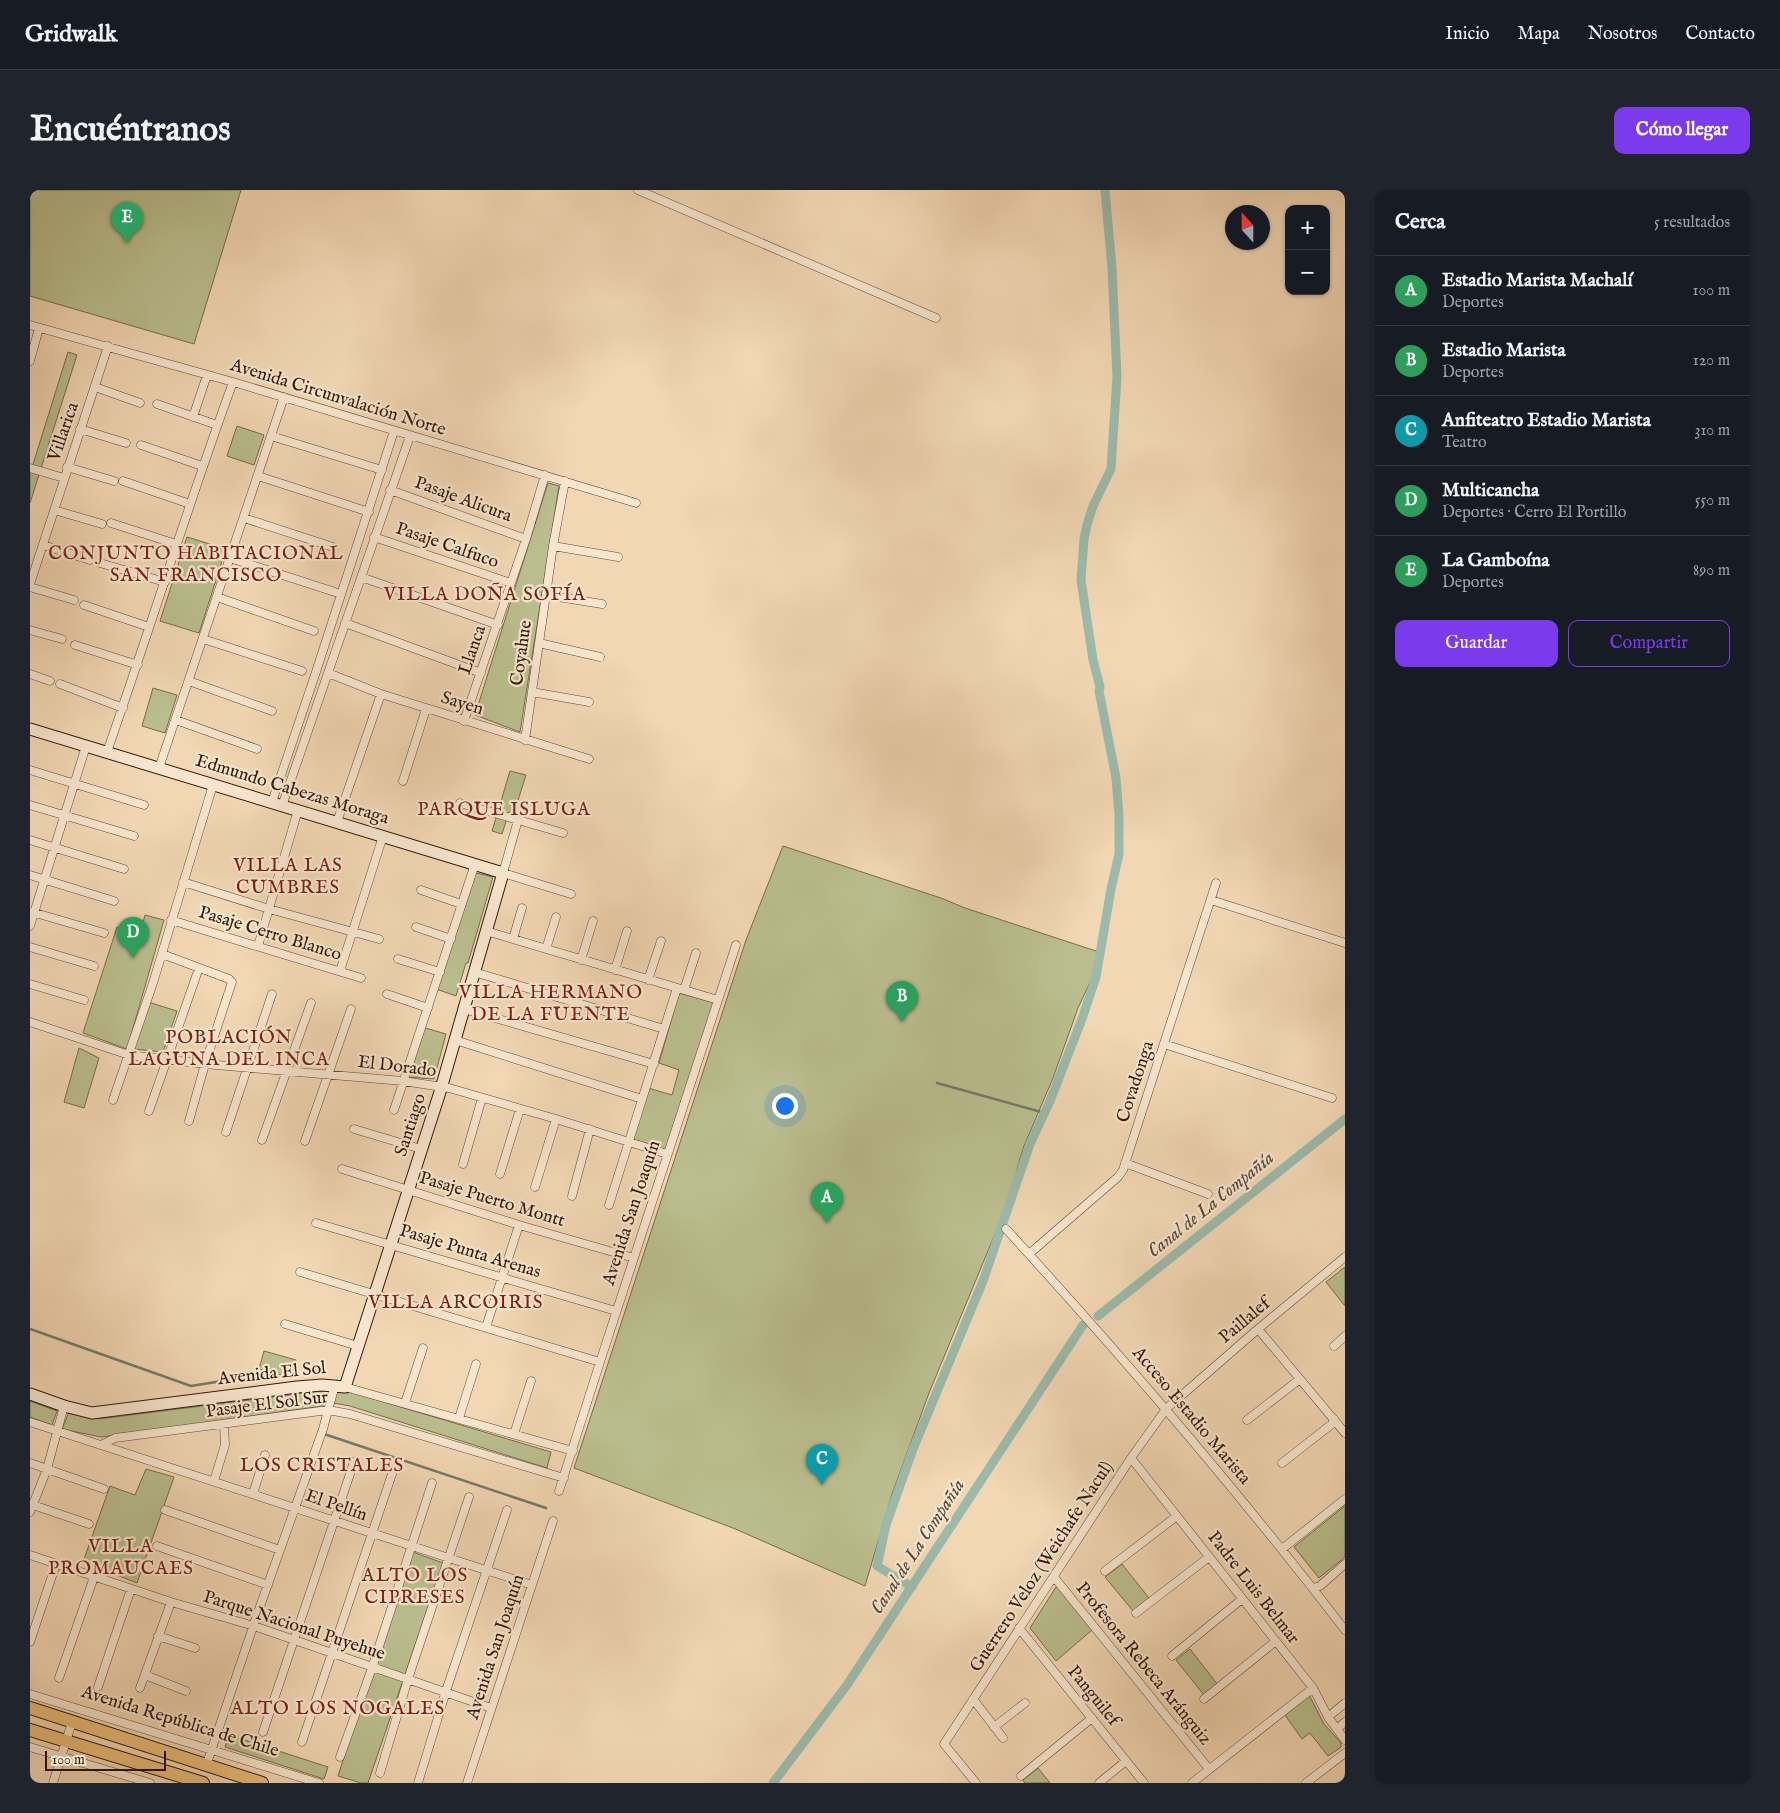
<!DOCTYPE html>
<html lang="es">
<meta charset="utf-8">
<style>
body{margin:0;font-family:"IM FELL English",serif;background:#20242c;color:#f1f3f6}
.controls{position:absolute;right:15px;top:15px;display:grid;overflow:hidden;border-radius:10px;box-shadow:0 1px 4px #0004}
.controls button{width:45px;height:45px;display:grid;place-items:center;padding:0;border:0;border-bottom:1px solid #363941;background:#171b24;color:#f1f3f6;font:25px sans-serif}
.compass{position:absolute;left:1195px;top:15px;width:45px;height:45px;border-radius:50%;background:#171b24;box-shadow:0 1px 4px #0004;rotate:339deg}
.scale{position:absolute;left:15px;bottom:12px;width:121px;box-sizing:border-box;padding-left:5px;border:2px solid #341908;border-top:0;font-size:14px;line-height:18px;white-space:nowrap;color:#341908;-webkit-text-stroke:4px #f7e5ce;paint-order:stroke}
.you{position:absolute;left:754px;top:915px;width:18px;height:18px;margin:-12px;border:4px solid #fff;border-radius:50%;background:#1a73e8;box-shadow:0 0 0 8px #1a73e833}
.badge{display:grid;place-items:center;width:32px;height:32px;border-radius:50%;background:#7c3aed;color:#fff;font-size:16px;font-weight:700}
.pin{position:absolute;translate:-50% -41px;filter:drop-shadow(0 1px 2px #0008)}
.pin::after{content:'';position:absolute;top:26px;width:18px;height:15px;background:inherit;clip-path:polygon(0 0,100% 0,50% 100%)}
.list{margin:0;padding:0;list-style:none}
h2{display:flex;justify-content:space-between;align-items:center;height:65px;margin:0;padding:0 20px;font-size:21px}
h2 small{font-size:16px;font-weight:400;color:#9ea1a6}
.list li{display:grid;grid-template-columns:32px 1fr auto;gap:15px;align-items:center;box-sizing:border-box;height:70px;padding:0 20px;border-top:1px solid #363941}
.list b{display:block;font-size:19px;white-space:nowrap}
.list p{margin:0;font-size:16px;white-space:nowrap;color:#9ea1a6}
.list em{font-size:16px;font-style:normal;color:#9ea1a6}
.actions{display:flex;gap:10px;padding:15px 20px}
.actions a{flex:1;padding:11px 0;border:1px solid #7c3aed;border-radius:10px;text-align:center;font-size:18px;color:#7c3aed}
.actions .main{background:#7c3aed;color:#fff}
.map{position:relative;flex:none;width:1315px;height:1593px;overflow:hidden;border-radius:10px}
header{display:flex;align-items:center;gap:30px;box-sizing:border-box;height:70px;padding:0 25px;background:#171b24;border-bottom:1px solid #363941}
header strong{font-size:24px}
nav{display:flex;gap:28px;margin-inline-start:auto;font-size:18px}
.intro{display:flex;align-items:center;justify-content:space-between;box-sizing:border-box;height:120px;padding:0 30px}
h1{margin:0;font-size:35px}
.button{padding:12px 22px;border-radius:10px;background:#7c3aed;color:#fff;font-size:18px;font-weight:700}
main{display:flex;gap:30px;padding:0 30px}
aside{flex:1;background:#171b24;border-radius:10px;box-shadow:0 1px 4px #0004}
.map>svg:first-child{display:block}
</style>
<header>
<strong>Gridwalk</strong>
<nav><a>Inicio</a><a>Mapa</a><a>Nosotros</a><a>Contacto</a></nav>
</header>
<div class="intro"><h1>Encuéntranos</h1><a class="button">Cómo llegar</a></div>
<main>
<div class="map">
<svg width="1315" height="1593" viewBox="0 0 1315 1593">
<rect width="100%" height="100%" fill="#f2d7b4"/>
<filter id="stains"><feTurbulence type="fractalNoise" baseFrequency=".004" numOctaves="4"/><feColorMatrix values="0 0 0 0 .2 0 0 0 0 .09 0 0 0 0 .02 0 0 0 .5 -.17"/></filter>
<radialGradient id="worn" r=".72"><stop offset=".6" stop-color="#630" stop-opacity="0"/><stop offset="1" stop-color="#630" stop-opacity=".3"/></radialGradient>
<path fill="#babe8e" stroke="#776c4b" d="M 0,0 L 211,0 L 164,154 L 0,106 Z
M 38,162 L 47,165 L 0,313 L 0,284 Z
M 207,236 L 234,245 L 224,275 L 197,266 Z
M 518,293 L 529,296 L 490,542 L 445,525 Z
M 157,347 L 196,359 L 169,443 L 130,431 Z
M 123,498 L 147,505 L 135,543 L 112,536 Z
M 480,581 L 496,585 L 484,623 L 479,622 L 472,644 L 462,641 Z
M 753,656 L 911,708 L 935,718 L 1069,762 L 1063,786 L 1048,818 L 1023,888 L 994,956 L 988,975 L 979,1015 L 965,1044 L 899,1203 L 862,1304 L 835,1396 L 703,1338 L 544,1278 L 716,750 Z
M 442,682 L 463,687 L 438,773 L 436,773 L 426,806 L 406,799 Z
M 115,725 L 134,730 L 97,859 L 53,843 L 87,737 L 110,743 Z
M 649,803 L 685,813 L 636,960 L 603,949 L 618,898 L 642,905 L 649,880 L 629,873 Z
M 118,812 L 147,821 L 133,862 L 103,859 Z
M 392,837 L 416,844 L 404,889 L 375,887 Z
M 49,858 L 69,868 L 54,918 L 34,912 Z
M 1315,1077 L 1315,1116 L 1296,1092 Z
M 234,1161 L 266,1170 L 261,1188 L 229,1179 Z
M 298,1200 L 293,1216 L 71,1247 L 32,1239 L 39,1222 L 69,1229 Z
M 307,1201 L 324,1203 L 521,1262 L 517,1278 L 320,1216 L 303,1213 Z
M 0,1211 L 27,1221 L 22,1235 L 0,1227 Z
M 116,1279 L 144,1287 L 107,1393 L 53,1372 L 80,1296 L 105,1305 Z
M 1315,1316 L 1315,1367 L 1289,1388 L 1264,1357 Z
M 380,1361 L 413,1373 L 338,1593 L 331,1593 L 308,1586 Z
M 1092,1374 L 1119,1408 L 1103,1421 L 1075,1387 Z
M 1026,1397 L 1028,1397 L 1062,1440 L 1026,1471 L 1000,1438 Z
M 1160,1459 L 1188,1495 L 1174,1505 L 1146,1470 Z
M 1279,1505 L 1294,1534 L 1311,1553 L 1311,1557 L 1298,1566 L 1280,1543 L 1272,1549 L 1255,1525 Z
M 199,1545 L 298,1577 L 294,1589 L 195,1557 Z
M 1008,1578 L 1020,1593 L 995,1593 L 993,1590 Z"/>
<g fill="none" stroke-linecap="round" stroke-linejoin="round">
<path stroke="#727a6a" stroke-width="2.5" d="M 907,893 L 1015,923
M 0,1139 L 161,1196 L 211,1188
M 294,1244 L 516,1318"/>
<path stroke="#9bbaab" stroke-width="9" d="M 1068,1126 L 1315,929
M 882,1397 L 847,1376 L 856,1335 L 883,1259 L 953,1091 L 1000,954 L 1020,911 L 1052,829 L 1066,787 L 1081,699 L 1089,664 L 1089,625 L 1086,588 L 1069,501 L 1070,497 L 1063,470 L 1051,390 L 1054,349 L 1057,335 L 1063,316 L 1081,279 L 1087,187 L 1082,78 L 1075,0
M 743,1593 L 817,1495 L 1053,1135"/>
<g stroke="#644833" stroke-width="9">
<path id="street" d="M 608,0 L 906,128
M 0,135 L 203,192 L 606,313
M 0,171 L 9,138
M 65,197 L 110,213
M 127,214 L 187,235
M 163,227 L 177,185
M 50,239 L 96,253
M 241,246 L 352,280
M 111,255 L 172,276
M 37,277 L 84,291
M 0,278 L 34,288
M 228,286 L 339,322
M 93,291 L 160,314
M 360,300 L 496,349
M 24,320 L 72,334
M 214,328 L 303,357
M 81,333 L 146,354
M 344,347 L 481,393
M 13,355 L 60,370
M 523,356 L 588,367
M 200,368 L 311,404
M 70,373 L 135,392
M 331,387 L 468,435
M 0,394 L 78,156
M 0,397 L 44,410
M 516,405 L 572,414
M 187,407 L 284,441
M 54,415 L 119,437
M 315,433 L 451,483
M 0,440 L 32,449
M 173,449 L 272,481
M 509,453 L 570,467
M 45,455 L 108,475
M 298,483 L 351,504 L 559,569
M 0,484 L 20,491
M 159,491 L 242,521
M 30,494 L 93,518
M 502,502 L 559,512
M 146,530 L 227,559
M 434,531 L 496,349 L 515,285
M 495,550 L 523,356 L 535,291
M 77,562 C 120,439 158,315 203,192
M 129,578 L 254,207
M 0,580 L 114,615
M 373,591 L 396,519
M 242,612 L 285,485 L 364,241
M 430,613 L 533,643
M 0,615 L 104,646
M 252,616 L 380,246
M 488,630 L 473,683 L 541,704
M 307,632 L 351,504
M 0,650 L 94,679
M 0,685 L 84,711
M 153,692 L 239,719 L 349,749
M 391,700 L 431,714
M 1181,710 L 1315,753
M 2,722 L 74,743
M 141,730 L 331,788
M 0,736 L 56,556
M 386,737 L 421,749
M 456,741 L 688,810
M 483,749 L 492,718
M 228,756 L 268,620
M 0,757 L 64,776
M 516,759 L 526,727
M 132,764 L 199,789 L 202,792 L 175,874 L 159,931
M 368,769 L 410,782
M 551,770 L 563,731
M 585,780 L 597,741
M 310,781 L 353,646
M 444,782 L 634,839
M 618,790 L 631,751
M 0,794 L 54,810
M 654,800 L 666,763
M 357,804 L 398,818
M 434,819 L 624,874
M 0,832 L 99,865 L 175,874 L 373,891 L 419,898 L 526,929 L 637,964
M 425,850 L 612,909
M 1134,854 L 1302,908
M 83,910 L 123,793 L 183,595
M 364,920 L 445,674
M 119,921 L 169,778
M 324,939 L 391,959
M 196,942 L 242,804
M 232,950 L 281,813
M 275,951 L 321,819
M 1095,973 L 1178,1004
M 433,974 L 452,908
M 312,979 L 489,1035 L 604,1068
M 470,984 L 490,919
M 505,997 L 526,929
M 542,1006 L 560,939
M 579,1015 L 647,798
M 286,1033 L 586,1121
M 976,1039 C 1094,1168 1208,1301 1315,1440
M 999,1064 L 1088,987 L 1093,980 L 1186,693
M 270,1082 L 570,1172
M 255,1134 L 328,1156
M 456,1137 L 489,1035
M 1228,1139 L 1315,1243
M 1304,1156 L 1315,1146
M 315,1197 L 543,1261
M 375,1213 L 393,1158
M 429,1228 L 446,1174
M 1217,1230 L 1270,1189
M 0,1232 L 502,1395
M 484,1244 L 501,1191
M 73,1254 L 85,1248 L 298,1220 L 320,1224 L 534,1288
M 1101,1268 L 1283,1498 L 1298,1527 L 1315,1550
M 0,1273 L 74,1299
M 1252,1273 L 1302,1234 L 1304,1229
M 184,1291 L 195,1255 L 194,1235
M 529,1301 L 570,1172 L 706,755
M 223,1304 L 235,1265
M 0,1314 L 59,1334
M 135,1320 L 250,1360
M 0,1322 L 17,1279 L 34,1216
M 127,1356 L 238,1395
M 1252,1359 L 1315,1309
M 0,1365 L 141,1412 L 224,1436 L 461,1518
M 1075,1381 L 1147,1326
M 1024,1387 L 1179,1579
M 1283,1398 L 1290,1396 L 1315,1374
M 1106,1423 L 1179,1367
M 989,1438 L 1114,1593
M 128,1446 L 165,1458
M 0,1452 L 26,1374
M 1142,1466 L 1212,1409
M 115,1485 L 156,1501
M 29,1488 L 64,1387
M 68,1497 L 101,1399
M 110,1498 L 141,1412
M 0,1504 L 289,1593
M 943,1509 L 973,1548
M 1174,1509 L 1246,1451
M 1298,1527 L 1315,1513
M 964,1537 L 995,1513
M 1307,1539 L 1315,1532
M 233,1542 L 324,1272
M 272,1552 L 363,1281
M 0,1557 L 120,1593
M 310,1567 L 342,1478 L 402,1293
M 176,1576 L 227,1425 L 293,1239 L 305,1195
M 350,1583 L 378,1489 L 439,1307
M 991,1586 L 1062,1528
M 23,1593 L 42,1532
M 388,1593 L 416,1501 L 477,1320
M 437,1593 L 523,1331
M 946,1593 L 914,1554 L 1101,1268 L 1136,1219 L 1228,1139 L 1315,1067
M 1069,1593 L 1096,1571
M 1162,1593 L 1283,1498
M 1276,1593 L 1315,1563"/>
</g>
<g stroke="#341908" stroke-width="13">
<path id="secondary" d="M 0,539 L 473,683 L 410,902 L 315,1197 L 292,1195 L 267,1197 L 62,1223 L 34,1216 L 0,1204"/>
</g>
<g stroke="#341908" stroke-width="14">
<path id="primary" d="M 0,1518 L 232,1593
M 0,1540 L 173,1593"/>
</g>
<use href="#street" stroke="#f7e5ce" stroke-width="8"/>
<use href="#secondary" stroke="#f7e5ce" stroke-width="11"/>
<use href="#primary" stroke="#e9bc7a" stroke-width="12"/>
</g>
<g text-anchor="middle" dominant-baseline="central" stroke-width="4.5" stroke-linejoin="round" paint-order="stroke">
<g font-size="18" fill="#341908" stroke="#f7e5ce">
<text transform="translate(308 208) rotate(17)">Avenida Circunvalación Norte</text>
<text transform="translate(34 242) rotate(-71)">Villarica</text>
<text transform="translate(433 310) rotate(20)">Pasaje Alicura</text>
<text transform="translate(417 356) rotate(19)">Pasaje Calfuco</text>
<text transform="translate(443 460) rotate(-71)">Llanca</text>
<text transform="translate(492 463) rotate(-82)">Coyahue</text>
<text transform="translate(432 514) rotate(17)">Sayen</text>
<text transform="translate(262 600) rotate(17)">Edmundo Cabezas Moraga</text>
<text transform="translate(240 744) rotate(17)">Pasaje Cerro Blanco</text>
<text transform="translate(367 877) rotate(7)">El Dorado</text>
<text transform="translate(1106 892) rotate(-72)">Covadonga</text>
<text transform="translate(381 935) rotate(-72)">Santiago</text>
<text transform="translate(462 1010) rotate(17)">Pasaje Puerto Montt</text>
<text transform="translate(602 1023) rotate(-72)">Avenida San Joaquín</text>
<text transform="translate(440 1062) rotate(17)">Pasaje Punta Arenas</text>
<text transform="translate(1215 1131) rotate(-40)">Paillalef</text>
<text transform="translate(242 1184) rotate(-6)">Avenida El Sol</text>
<text transform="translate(237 1215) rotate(-7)">Pasaje El Sol Sur</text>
<text transform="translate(1161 1226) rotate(50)">Acceso Estadio Marista</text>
<text transform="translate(306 1316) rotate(19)">El Pellín</text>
<text transform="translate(1012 1377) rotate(-57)">Guerrero Veloz (Weichafe Nacul)</text>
<text transform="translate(1223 1398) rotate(52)">Padre Luis Belmar</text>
<text transform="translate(264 1436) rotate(18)">Parque Nacional Puyehue</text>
<text transform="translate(466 1457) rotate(-72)">Avenida San Joaquín</text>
<text transform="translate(1113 1474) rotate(51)">Profesora Rebeca Aránguiz</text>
<text transform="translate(1063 1506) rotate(51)">Panguilef</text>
<text transform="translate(150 1532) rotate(17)">Avenida República de Chile</text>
</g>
<g font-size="19" letter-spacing="1" fill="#7a1f14" stroke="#f7e5ce">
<text x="166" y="364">CONJUNTO HABITACIONAL<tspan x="166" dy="22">SAN FRANCISCO</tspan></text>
<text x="455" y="405">VILLA DOÑA SOFÍA</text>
<text x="474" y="620">PARQUE ISLUGA</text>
<text x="258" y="676">VILLA LAS<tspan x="258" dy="22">CUMBRES</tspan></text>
<text x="521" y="803">VILLA HERMANO<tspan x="521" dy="22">DE LA FUENTE</tspan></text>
<text x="199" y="848">POBLACIÓN<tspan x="199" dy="22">LAGUNA DEL INCA</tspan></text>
<text x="426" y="1113">VILLA ARCOIRIS</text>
<text x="292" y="1276">LOS CRISTALES</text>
<text x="91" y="1357">VILLA<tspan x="91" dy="22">PROMAUCAES</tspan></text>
<text x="385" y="1386">ALTO LOS<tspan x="385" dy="22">CIPRESES</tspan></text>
<text x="308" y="1519">ALTO LOS NOGALES</text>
</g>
<g font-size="19" font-style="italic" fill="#534939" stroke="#f7e5ce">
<text transform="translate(1181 1015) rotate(-39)">Canal de La Compañía</text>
<text transform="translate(888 1357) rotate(-57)">Canal de La Compañía</text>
</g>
</g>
<rect width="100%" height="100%" filter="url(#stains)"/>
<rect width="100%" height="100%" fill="url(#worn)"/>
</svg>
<div class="controls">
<button>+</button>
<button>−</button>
</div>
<svg class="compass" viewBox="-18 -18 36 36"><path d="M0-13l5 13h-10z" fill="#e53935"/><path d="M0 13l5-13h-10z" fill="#9ea1a6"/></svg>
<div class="scale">100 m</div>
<div class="you"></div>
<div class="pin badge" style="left:797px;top:1033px;background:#2e9e5b">A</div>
<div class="pin badge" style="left:872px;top:832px;background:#2e9e5b">B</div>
<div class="pin badge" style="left:792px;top:1295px;background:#0f9aa8">C</div>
<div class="pin badge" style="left:103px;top:768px;background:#2e9e5b">D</div>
<div class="pin badge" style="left:97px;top:53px;background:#2e9e5b">E</div>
</div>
<aside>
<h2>Cerca<small>5 resultados</small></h2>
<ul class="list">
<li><span class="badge" style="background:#2e9e5b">A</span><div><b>Estadio Marista Machalí</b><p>Deportes</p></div><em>100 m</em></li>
<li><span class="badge" style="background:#2e9e5b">B</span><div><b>Estadio Marista</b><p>Deportes</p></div><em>120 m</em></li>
<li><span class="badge" style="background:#0f9aa8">C</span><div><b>Anfiteatro Estadio Marista</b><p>Teatro</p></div><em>310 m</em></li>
<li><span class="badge" style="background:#2e9e5b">D</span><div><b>Multicancha</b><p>Deportes · Cerro El Portillo</p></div><em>550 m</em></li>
<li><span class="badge" style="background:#2e9e5b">E</span><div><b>La Gamboína</b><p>Deportes</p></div><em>890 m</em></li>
</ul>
<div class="actions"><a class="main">Guardar</a><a>Compartir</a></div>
</aside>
</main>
